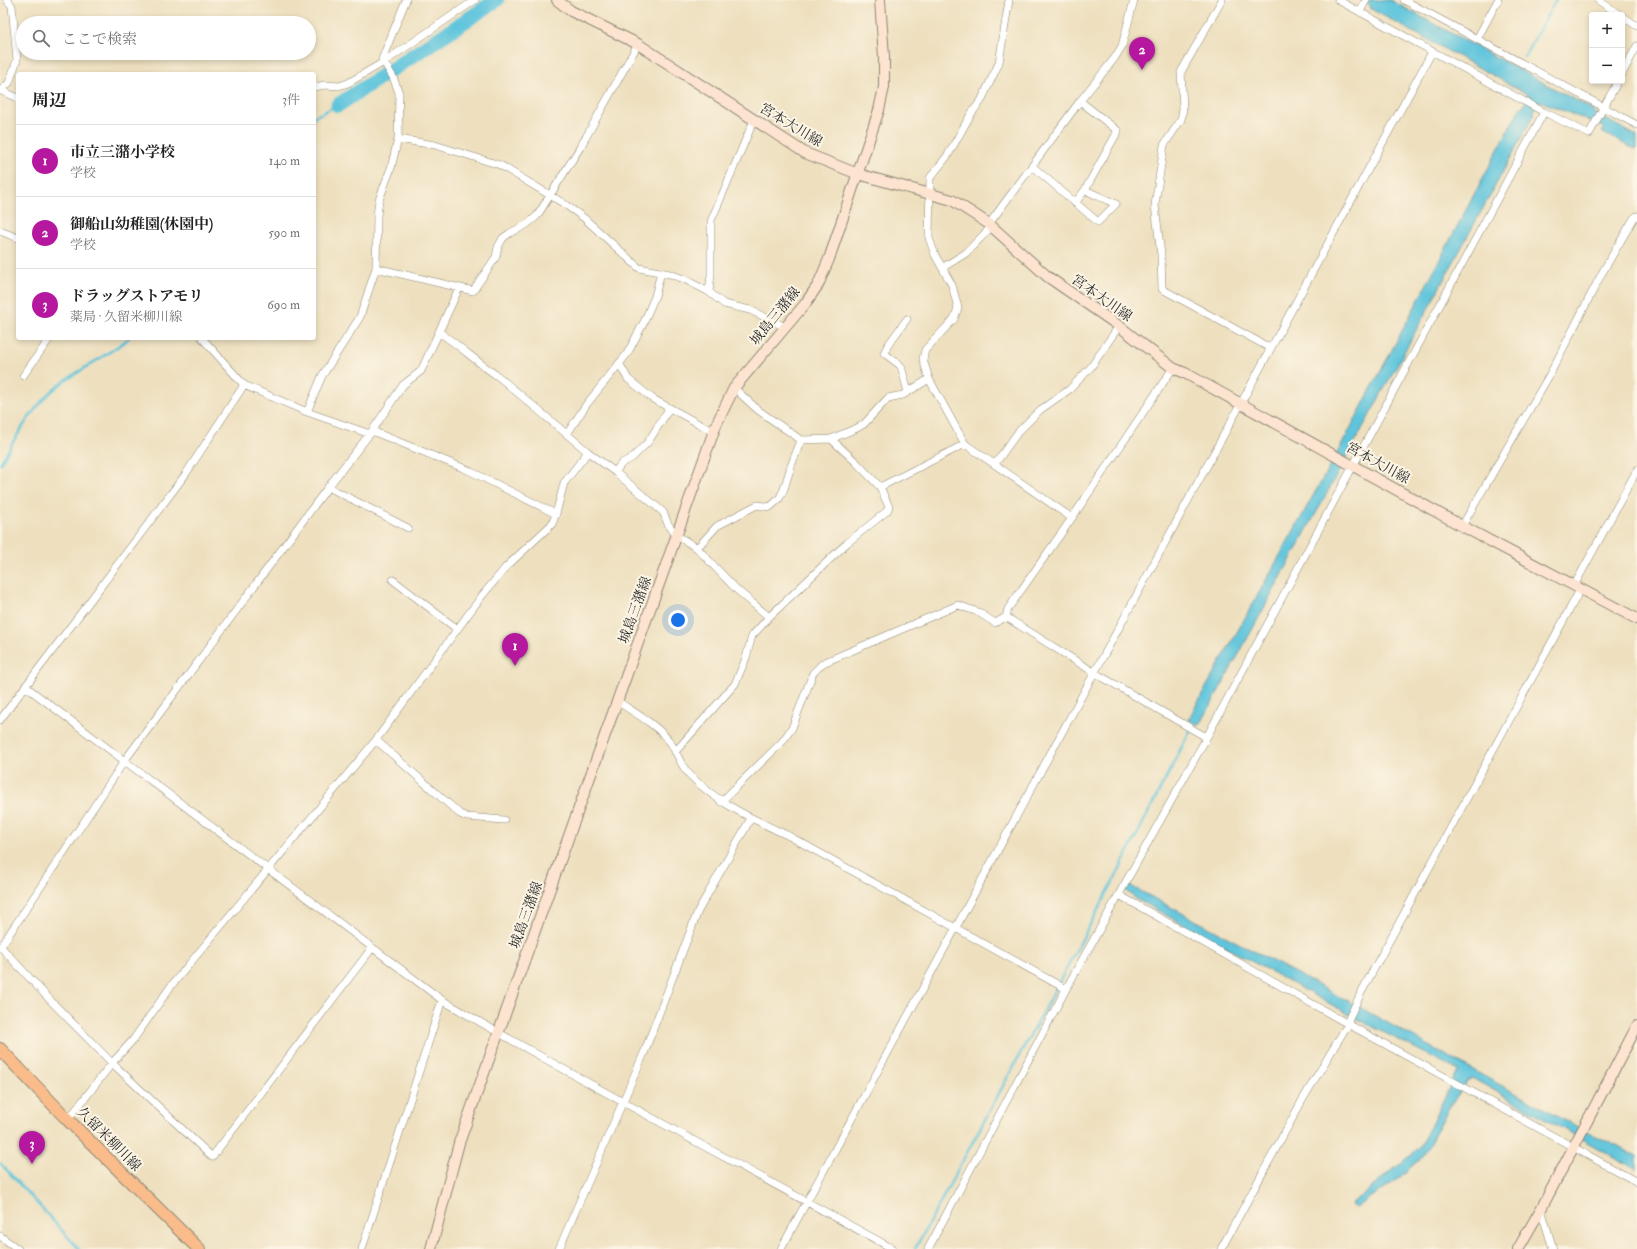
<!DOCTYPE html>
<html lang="ja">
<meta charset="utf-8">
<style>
body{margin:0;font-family:"IM FELL Double Pica","Noto Serif JP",serif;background:#f2f2f2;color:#222}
.controls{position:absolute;right:12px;top:12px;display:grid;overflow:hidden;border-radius:4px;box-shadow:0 2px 6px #0003}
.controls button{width:36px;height:36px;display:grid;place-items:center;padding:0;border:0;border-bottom:1px solid #e0e0e0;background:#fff;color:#222;font:20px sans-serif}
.you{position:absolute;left:678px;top:620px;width:14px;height:14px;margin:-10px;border:3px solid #fff;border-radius:50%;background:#1a73e8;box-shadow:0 0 0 6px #1a73e833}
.badge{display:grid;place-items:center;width:26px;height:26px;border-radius:50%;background:#b5179e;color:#fff;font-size:13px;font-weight:700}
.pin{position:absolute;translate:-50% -33px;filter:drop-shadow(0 1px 2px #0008)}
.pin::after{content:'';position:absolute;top:21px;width:14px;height:12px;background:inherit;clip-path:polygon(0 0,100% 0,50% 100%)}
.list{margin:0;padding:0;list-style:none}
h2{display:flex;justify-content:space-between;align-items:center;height:52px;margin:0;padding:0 16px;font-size:17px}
h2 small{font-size:13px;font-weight:400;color:#767676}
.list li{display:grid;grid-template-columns:26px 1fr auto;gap:12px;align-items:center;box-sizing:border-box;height:72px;padding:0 16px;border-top:1px solid #e0e0e0}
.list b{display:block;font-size:15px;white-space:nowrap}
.list p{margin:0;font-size:13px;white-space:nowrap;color:#767676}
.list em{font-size:13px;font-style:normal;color:#767676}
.icon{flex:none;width:22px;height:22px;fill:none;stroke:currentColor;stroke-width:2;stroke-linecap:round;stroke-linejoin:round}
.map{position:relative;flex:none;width:1637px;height:1249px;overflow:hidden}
.search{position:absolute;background:#fff;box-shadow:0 2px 6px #0003;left:16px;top:16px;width:300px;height:44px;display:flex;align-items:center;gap:10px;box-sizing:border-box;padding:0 14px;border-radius:22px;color:#767676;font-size:15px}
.panel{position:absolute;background:#fff;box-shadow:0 2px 6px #0003;left:16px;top:72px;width:300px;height:268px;border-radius:4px}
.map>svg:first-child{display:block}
</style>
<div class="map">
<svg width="1637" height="1249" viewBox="0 0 1637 1249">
<rect width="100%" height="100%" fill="#fcf5e5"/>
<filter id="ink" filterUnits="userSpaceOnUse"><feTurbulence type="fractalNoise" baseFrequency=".025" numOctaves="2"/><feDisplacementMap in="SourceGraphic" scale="8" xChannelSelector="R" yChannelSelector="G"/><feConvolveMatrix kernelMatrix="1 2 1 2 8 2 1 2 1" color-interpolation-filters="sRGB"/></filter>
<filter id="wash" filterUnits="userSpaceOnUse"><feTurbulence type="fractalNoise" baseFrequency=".012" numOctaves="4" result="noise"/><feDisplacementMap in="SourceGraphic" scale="16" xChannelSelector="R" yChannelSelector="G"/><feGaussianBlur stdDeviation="0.9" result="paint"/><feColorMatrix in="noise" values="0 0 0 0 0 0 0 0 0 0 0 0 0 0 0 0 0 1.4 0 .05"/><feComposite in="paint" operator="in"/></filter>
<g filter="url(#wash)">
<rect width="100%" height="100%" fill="#eee0bf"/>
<path fill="#5fc5dc" stroke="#457884" d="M 1361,0 L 1390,0 L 1592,109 L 1594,113 L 1637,136 L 1637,149 L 1630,147 L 1603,133 L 1603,127 L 1540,101 L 1534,111 L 1534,115 L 1200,725 L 1188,720 L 1341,446 L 1520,108 L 1523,106 L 1529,95 L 1371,9 L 1370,5 Z
M 1129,885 L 1361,1008 L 1465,1066 L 1588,1132 L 1637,1156 L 1637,1170 L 1472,1078 L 1467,1081 L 1447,1111 L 1423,1156 L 1400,1177 L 1356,1208 L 1351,1205 L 1420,1147 L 1458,1070 L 1371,1026 L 1138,900 L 1126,891 Z"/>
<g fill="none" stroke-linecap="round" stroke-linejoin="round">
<path stroke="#5fc5dc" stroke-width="2.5" d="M 1524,57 L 1556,0
M 314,117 L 338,105
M 0,464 C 15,439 34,404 58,386 C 80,369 107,356 129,338
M 0,1163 L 79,1249
M 915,1249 L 1113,882 L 1195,721"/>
<path stroke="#5fc5dc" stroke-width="15" d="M 338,105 L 497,0"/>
</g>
</g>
<g filter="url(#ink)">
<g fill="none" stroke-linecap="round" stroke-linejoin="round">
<g stroke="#8c8675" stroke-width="8">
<path id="street" d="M 1009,0 L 999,63 L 981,101 L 971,114 L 948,155 L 930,178 L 929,238 L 935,255 L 952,285 L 958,308 L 954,319 L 925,350 L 923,359 L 929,379 L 965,444 L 1072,518
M 1222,0 L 1181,72 L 1183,108 L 1181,120 L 1164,145 L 1155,205 L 1161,255 L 1162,289 L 1270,348
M 1338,0 L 1544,112
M 1404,0 L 1637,125
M 1598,0 L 1620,15
M 1360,12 L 1366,0
M 1622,16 L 1637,26
M 1477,39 L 1498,0
M 1622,74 L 1637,46
M 314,87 L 325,85 L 339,86 L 348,83 L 384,62 L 475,0
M 0,90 L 18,98
M 0,91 L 9,83 L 17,60 L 12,6 L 7,0
M 398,139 L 435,145 L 500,165 L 563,203 L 584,218 L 639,268 L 670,274 L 684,279 L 709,292 L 724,304 L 750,310 L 785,327
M 1032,166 L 1098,222 L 1116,204 L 1085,190
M 1075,203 L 1085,190 L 1118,131 L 1080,101
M 989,224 L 1080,101 L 1114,59 L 1122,46 L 1134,0
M 0,231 L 18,238
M 376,268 L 473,291 L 496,257 L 498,247 L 503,238 L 510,233 L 526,225 L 537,216 L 581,146 L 638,44
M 942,268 L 966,253 L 992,226
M 709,292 L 711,275 L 711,221 L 754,120
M 907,319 L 888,345 L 884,353 L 901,366 L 908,392
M 439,332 C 460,346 478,363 499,377 L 588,452 L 615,472 L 663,512 L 668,524 L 676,535 L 697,548 L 736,589 L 769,617
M 202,338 L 244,385 L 307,412 L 370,434
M 619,363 L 628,379 L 653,399 L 714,432
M 23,376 L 50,338
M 734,388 L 758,410 L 801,440
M 307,412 L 322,376 L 360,317 L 376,268 L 377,216 L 379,200 L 391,168 L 398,139 L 399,93 L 393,77 L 382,59 L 406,0
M 372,431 L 468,470 L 556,514
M 567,434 L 586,405 L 627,354 L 644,322 L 655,296 L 661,272
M 995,464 L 1018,432 L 1040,410 L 1070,389 L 1091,367 L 1119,326
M 615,472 L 622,463 L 632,458 L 648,442 L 669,409
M 328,487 L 408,528
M 880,487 L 965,444
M 1462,526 L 1550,374 L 1602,273 L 1634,218 L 1637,216
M 697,548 L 717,526 L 757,505 L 770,507 L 779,499 L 784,489 L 791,466 L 801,440 L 831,439 L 857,428 L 864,424 L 888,398 L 903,395 L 929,379
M 393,580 L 457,629
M 1574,586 L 1637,470
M 1006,617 L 1095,673 L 1206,737
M 25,686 L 442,1000 C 590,1087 743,1166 893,1249
M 617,701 C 635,713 657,725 670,742 C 677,752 680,765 689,774 C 716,803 753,819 789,836 L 1066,989
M 0,720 L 185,475 L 244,385
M 376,740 L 460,814 L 467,817 L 504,820
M 675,752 L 735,684 L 746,658 L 752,636 L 769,617 L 847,543 L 887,511 L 889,507 L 880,487 L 856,462 L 831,439
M 721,802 L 782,742 L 792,728 L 813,673 L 823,663 L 958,605 L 978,612 L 995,623 L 1006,617 L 1008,609 L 1072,518 L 1173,368
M 1119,895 L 1348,1024 L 1637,1182
M 0,946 L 51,1001 L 112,1063 L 212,1157 L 372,948
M 0,948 L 125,760 L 328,487 L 372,431 L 403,385 L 421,371 L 459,288
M 68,1120 L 112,1063 L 133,1040 L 171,986 L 376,740 L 481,597 L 506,567 L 552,524 L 556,514 L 564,483 L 588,452
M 1541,1209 L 1553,1249
M 0,1236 L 18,1249
M 362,1249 L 442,1000
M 559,1249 L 644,1053 L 698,911 L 751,818
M 781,1249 L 1432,52
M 928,1249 L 1066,989 L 1203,744 L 1544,112 L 1589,134 L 1618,81
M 1221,1249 L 1303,1099 L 1348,1024 L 1349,1018 L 1362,991 L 1580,590"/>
</g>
<g stroke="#8c8675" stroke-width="12">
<path id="secondary" d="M 557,0 L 571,11 L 638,44 L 805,153 L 858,174 L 952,200 L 989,224 L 1048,277 L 1119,326 L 1173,368 L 1185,373 L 1462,526 L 1637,619
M 431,1249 L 459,1143 L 716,425 L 734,388 L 805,304 L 818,285 L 829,259 L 879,110 L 884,87 L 884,57 L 880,0
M 1518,1249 L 1541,1209 L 1637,1026"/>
</g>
<g stroke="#8c8675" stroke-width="14">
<path id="primary" d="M 0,1049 L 68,1120 L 199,1249"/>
</g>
<use href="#street" stroke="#fff" stroke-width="7"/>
<use href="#secondary" stroke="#fde4d0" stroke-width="10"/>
<use href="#primary" stroke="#f9bc8a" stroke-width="12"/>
</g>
</g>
<g text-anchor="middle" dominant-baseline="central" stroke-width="4" stroke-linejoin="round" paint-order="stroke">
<g font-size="14" fill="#2b2b2b" stroke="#fcf5e5">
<text transform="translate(791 125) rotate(31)">宮本大川線</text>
<text transform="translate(1102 298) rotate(35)">宮本大川線</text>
<text transform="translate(775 316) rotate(-51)">城島三潴線</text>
<text transform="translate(1378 463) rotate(29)">宮本大川線</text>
<text transform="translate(635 610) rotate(-70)">城島三潴線</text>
<text transform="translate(526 915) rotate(-70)">城島三潴線</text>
<text transform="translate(109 1139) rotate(45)">久留米柳川線</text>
</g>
</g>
</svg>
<div class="controls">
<button>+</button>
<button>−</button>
</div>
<div class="you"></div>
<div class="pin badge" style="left:515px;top:666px">1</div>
<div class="pin badge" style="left:1142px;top:70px">2</div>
<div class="pin badge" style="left:32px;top:1164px">3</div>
<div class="search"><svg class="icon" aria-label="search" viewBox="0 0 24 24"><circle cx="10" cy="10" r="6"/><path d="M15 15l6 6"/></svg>ここで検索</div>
<section class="panel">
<h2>周辺<small>3件</small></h2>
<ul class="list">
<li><span class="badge">1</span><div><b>市立三潴小学校</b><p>学校</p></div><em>140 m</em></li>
<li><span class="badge">2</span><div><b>御船山幼稚園(休園中)</b><p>学校</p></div><em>590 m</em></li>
<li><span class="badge">3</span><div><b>ドラッグストアモリ</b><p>薬局 · 久留米柳川線</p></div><em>690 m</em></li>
</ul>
</section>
</div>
